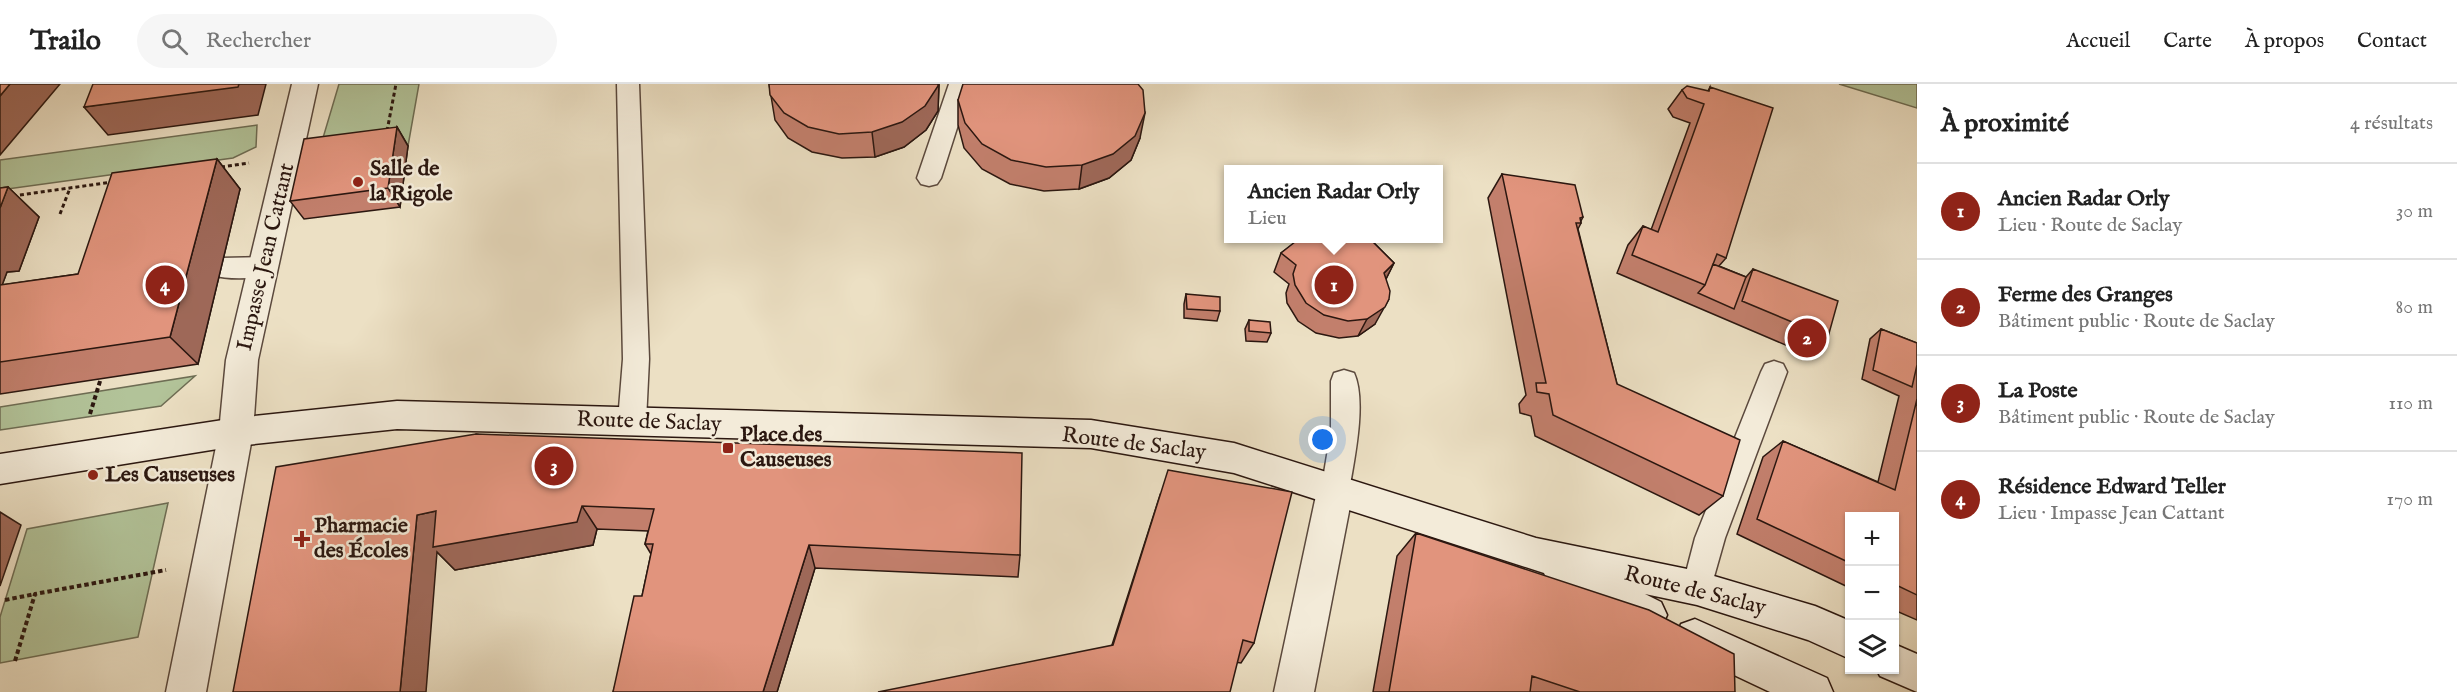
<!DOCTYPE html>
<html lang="fr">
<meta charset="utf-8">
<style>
body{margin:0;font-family:"IM FELL English",serif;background:#f6f6f6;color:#222}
.controls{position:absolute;right:18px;bottom:18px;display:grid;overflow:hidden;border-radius:0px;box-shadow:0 2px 4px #0004}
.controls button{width:54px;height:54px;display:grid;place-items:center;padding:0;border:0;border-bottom:2px solid #e0e0e0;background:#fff;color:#222;font:30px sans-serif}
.you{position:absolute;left:1323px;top:356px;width:21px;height:21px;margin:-15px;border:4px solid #fff;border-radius:50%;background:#1a73e8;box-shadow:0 0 0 9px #1a73e833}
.badge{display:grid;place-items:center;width:39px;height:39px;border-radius:50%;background:#8f2418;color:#fff;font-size:20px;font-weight:700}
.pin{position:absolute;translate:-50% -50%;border:3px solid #fff;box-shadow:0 2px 6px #0006}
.popup{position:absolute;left:1224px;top:81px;width:219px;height:78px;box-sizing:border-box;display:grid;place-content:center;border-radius:0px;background:#fff;filter:drop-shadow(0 2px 4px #0005);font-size:20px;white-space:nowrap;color:#767676}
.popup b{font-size:22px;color:#222}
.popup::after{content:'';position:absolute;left:50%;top:100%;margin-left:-12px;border:12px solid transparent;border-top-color:#fff}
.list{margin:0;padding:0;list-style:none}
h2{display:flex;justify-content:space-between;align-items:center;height:78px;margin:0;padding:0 24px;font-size:26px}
h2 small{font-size:20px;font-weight:400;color:#767676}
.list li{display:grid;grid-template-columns:39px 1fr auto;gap:18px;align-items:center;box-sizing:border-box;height:96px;padding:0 24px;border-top:2px solid #e0e0e0}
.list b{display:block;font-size:22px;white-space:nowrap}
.list p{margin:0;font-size:20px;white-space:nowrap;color:#767676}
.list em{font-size:20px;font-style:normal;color:#767676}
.icon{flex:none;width:33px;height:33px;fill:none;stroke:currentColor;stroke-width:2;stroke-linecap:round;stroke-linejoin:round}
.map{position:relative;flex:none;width:1917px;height:608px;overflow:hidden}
header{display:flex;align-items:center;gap:36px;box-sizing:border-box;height:84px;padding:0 30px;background:#fff;border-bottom:2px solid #e0e0e0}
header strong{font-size:28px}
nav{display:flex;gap:33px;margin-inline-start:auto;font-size:21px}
.search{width:420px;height:54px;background:#f6f6f6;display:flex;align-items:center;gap:15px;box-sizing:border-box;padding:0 21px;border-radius:33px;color:#767676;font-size:22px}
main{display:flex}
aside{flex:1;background:#fff}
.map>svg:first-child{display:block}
</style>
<header>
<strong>Trailo</strong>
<div class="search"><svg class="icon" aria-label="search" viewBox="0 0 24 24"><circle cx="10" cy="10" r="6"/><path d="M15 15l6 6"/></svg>Rechercher</div>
<nav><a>Accueil</a><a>Carte</a><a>À propos</a><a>Contact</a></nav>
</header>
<main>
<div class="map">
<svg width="1917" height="608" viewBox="0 0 1917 608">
<rect width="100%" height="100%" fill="#ece0c4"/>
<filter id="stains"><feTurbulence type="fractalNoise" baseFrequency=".00333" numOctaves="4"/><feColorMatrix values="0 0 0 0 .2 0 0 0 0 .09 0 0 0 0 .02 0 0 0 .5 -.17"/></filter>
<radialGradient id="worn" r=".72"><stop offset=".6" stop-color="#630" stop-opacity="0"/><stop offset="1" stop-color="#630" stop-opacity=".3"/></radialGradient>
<path fill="#b2c399" stroke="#6e6d54" stroke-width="1.5" d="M 339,0 L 419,0 L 408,62 L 317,74 Z
M 1839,0 L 1917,0 L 1917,24 Z
M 257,41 L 256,63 L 233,74 L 0,106 L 0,76 Z
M 195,292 L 161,322 L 0,346 L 0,323 Z
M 168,419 L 138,553 L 0,579 L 0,533 L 27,445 Z"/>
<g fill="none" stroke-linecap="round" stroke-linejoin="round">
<g stroke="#5b493d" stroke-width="3">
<path id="lane" d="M 617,0 L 639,0 L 649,275 L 646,337 L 642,345 L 632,349 L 622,345 L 618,337 L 623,275 Z
M 949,0 L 971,0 L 941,94 L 937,100 L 929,102 L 921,100 L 917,94 Z
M 264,173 L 273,176 L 276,183 L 273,190 C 256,195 229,196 212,191 L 209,184 L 212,177 L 221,174 Z
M 1774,277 L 1783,280 L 1787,288 L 1725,454 L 1708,514 L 1697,518 L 1686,514 L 1682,504 L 1695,454 L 1761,288 L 1765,280 Z
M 1344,286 L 1354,289 C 1367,317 1354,377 1349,407 L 1345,416 L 1335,420 L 1325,416 L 1321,407 L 1331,347 L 1331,297 L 1334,289 Z"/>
</g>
<g stroke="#5b493d" stroke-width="3">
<path id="street" d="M 292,0 L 318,0 L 258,276 L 253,348 L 206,608 L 166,608 L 219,348 L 226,276 Z
M 1335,391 L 1347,396 L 1353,407 L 1314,608 L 1274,608 L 1317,407 L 1323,396 Z"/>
</g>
<g stroke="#2b1710" stroke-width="3">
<path id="secondary" d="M 397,317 L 1091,336 L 1234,359 L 1536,454 L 1697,487 L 1815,522 L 1850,537 L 1850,575 L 1808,556 L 1697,521 L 1645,510 L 1661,518 L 1667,531 L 1661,544 L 1648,549 L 1591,522 L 1548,498 L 1544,489 L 1234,389 L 1091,364 L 397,345 L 236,362 L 0,400 L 0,370 L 236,334 Z
M 1695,535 L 1827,594 L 1833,608 L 1770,608 L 1681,566 L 1676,553 L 1681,540 Z
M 1894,560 L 1917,570 L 1917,608 L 1880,592 L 1877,586 L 1894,586 Z"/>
</g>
<path stroke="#2b1710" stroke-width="3" stroke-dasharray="4 3" stroke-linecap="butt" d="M 387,47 L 396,0
M 221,83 L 249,79
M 13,112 L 112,98
M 60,130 L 70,104"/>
<path stroke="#2b1710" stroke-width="4" stroke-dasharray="4.5 3" stroke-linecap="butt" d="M 90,330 L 101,294
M 5,516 L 35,510
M 15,577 L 35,510 L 166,486"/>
<use href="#lane" fill="#f3ebd9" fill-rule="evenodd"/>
<use href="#street" fill="#f3ebd9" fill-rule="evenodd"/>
<use href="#secondary" fill="#f3ebd9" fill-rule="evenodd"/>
</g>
<path fill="#c27f6c" stroke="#2b1710" stroke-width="1.5" d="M 769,0 L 939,0 L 938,27 L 926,46 L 904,63 L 875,73 L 842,74 L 812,68 L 788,54 L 775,36 Z
M 1710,3 L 1726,174 L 1719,182 L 1746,193 L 1753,185 L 1828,253 L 1809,271 L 1617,189 L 1628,161 L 1643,142 L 1651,146 L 1690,39 L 1673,33 L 1668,25 L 1682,6 L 1708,7 Z
M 958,16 L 1140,54 L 1131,76 L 1109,94 L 1079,105 L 1044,107 L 1010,100 L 982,85 L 964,64 L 958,41 Z
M 397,43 L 408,62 L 400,123 L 304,135 L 290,117 Z
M 217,75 L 240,105 L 198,280 L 0,310 L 0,104 L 8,103 L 39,133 L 19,187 L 7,188 L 2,201 L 78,190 Z
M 1502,90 L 1583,133 L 1581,137 L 1581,139 L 1578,145 L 1617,300 L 1723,412 L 1699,431 L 1535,352 L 1531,332 L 1520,329 L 1519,320 L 1526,311 L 1488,114 Z
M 1296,154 L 1369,154 L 1394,179 L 1386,195 L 1375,240 L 1358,252 L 1339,254 L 1316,249 L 1298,237 L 1287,219 L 1286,209 L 1289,200 L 1274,188 L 1281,169 L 1296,158 Z
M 1186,210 L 1220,227 L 1217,237 L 1184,234 L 1184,220 Z
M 1249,236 L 1271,249 L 1267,258 L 1246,257 L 1245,245 Z
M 1881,245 L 1917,259 L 1917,536 L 1894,526 L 1894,432 L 1850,432 L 1850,504 L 1737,450 L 1763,373 L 1783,357 L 1878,398 L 1899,312 L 1862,295 L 1870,255 Z
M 476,350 L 1020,471 L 1018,493 L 815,484 L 777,608 L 613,608 L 642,512 L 651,470 L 645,460 L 648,447 L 597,445 L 593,461 L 455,486 L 437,468 L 233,608 Z
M 1160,411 L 1254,559 L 1241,579 L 1112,561 Z
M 1416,449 L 1735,608 L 1373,608 L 1397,472 Z"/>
<path fill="#9e6858" stroke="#2b1710" stroke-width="1.5" d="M 10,0 L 60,0 L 0,71 L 0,12 Z
M 239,0 L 266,0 L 258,31 L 108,51 L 84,23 Z
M 938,0 L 939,0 L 938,27 L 926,46 L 904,63 L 875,73 L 872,48 Z
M 1145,29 L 1140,54 L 1131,76 L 1109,94 L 1079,105 L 1082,81 Z
M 397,43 L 408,62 L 400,123 L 388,104 Z
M 217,75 L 240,105 L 198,280 L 170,253 Z
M 8,103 L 39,133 L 19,187 L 7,188 L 0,207 L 0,124 Z
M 1394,179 L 1385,197 L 1384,189 Z
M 1389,215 L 1375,240 L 1358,252 L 1367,235 Z
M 582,422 L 597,445 L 593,461 L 455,486 L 437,468 L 426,608 L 400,608 L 417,431 L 436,427 Z
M 0,428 L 21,441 L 0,502 Z
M 809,461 L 815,484 L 777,608 L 763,608 Z"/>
<path fill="#e1947d" stroke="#2b1710" stroke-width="1.5" d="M 0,0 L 10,0 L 0,12 Z
M 93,0 L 239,0 L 238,3 L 84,23 Z
M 769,0 L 938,0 L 938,2 L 925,22 L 902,38 L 872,48 L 839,50 L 808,43 L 784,29 L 770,11 Z
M 963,0 L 1138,0 L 1143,6 L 1145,29 L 1135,52 L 1113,70 L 1082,81 L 1046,83 L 1011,76 L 982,60 L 965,39 L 958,16 Z
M 1687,2 L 1709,7 L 1710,3 L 1773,24 L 1726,174 L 1717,170 L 1705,201 L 1632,171 L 1643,142 L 1658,148 L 1704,20 L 1687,14 L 1682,6 Z
M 397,43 L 388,104 L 290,117 L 304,55 Z
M 217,75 L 170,253 L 0,278 L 0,201 L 78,190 L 112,89 Z
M 1502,90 L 1575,101 L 1583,133 L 1580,134 L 1581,139 L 1576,139 L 1617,300 L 1740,356 L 1723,412 L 1553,331 L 1549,310 L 1537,308 L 1536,299 L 1546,299 Z
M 8,103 L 0,124 L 0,104 Z
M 1300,154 L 1369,154 L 1394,179 L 1384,189 L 1390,207 L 1389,215 L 1385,223 L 1367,235 L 1348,237 L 1324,231 L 1306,219 L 1295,201 L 1293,190 L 1296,181 L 1281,169 Z
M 1713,180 L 1746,193 L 1734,225 L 1698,209 L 1705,201 Z
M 1753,185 L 1838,217 L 1828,253 L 1742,217 Z
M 1186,210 L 1220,213 L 1220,227 L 1187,225 Z
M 1249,236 L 1270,238 L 1271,249 L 1249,247 Z
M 1881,245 L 1917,259 L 1917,281 L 1912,303 L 1873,286 Z
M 1917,315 L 1917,511 L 1894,500 L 1894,432 L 1850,432 L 1850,479 L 1757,435 L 1783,357 L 1895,406 Z
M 476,350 L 1022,369 L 1020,471 L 809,461 L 763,608 L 613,608 L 634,512 L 642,512 L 653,460 L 645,460 L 654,425 L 582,422 L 577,438 L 433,463 L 436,427 L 417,431 L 400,608 L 233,608 L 276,383 Z
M 1168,386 L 1292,408 L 1254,559 L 1243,556 L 1230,608 L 878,608 L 1113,561 Z
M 1416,449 L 1649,526 L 1734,570 L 1735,608 L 1580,608 L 1532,592 L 1530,608 L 1389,608 Z"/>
<g fill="#8f2418" stroke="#f3ebd9" stroke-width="2">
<circle cx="358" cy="98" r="6"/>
<rect x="722" y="358" width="12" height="12" rx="3"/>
<circle cx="93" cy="391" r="6"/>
<path d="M299 446h6v6h6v6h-6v6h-6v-6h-6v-6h6z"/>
</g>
<g text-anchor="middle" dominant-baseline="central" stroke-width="5" stroke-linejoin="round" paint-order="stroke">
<g font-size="22" font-weight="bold" fill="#2b1710" stroke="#f3ebd9" text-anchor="start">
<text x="370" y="85">Salle de<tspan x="370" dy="25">la Rigole</tspan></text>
<text x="740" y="351">Place des<tspan x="740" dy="25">Causeuses</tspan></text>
<text x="105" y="391">Les Causeuses</text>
<text x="314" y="442">Pharmacie<tspan x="314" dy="25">des Écoles</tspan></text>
</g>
<g font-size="22" fill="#2b1710" stroke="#f3ebd9">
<text transform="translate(266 173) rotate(-77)">Impasse Jean Cattant</text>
<text transform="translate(649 338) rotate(2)">Route de Saclay</text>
<text transform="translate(1134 360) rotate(7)">Route de Saclay</text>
<text transform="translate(1695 507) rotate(14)">Route de Saclay</text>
</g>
</g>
<rect width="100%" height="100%" filter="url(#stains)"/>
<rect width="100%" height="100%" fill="url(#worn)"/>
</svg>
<div class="controls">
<button>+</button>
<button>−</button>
<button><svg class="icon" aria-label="layers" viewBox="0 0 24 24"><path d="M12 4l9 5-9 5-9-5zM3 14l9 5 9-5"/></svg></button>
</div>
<div class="you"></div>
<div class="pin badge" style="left:1334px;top:201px">1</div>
<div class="popup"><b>Ancien Radar Orly</b>Lieu</div>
<div class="pin badge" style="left:1807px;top:254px">2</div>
<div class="pin badge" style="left:554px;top:382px">3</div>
<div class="pin badge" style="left:165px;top:201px">4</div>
</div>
<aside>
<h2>À proximité<small>4 résultats</small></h2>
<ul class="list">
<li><span class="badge">1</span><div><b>Ancien Radar Orly</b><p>Lieu · Route de Saclay</p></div><em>30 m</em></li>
<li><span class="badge">2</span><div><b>Ferme des Granges</b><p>Bâtiment public · Route de Saclay</p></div><em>80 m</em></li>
<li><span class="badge">3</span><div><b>La Poste</b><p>Bâtiment public · Route de Saclay</p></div><em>110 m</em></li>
<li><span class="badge">4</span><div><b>Résidence Edward Teller</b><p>Lieu · Impasse Jean Cattant</p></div><em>170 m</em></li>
</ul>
</aside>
</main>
